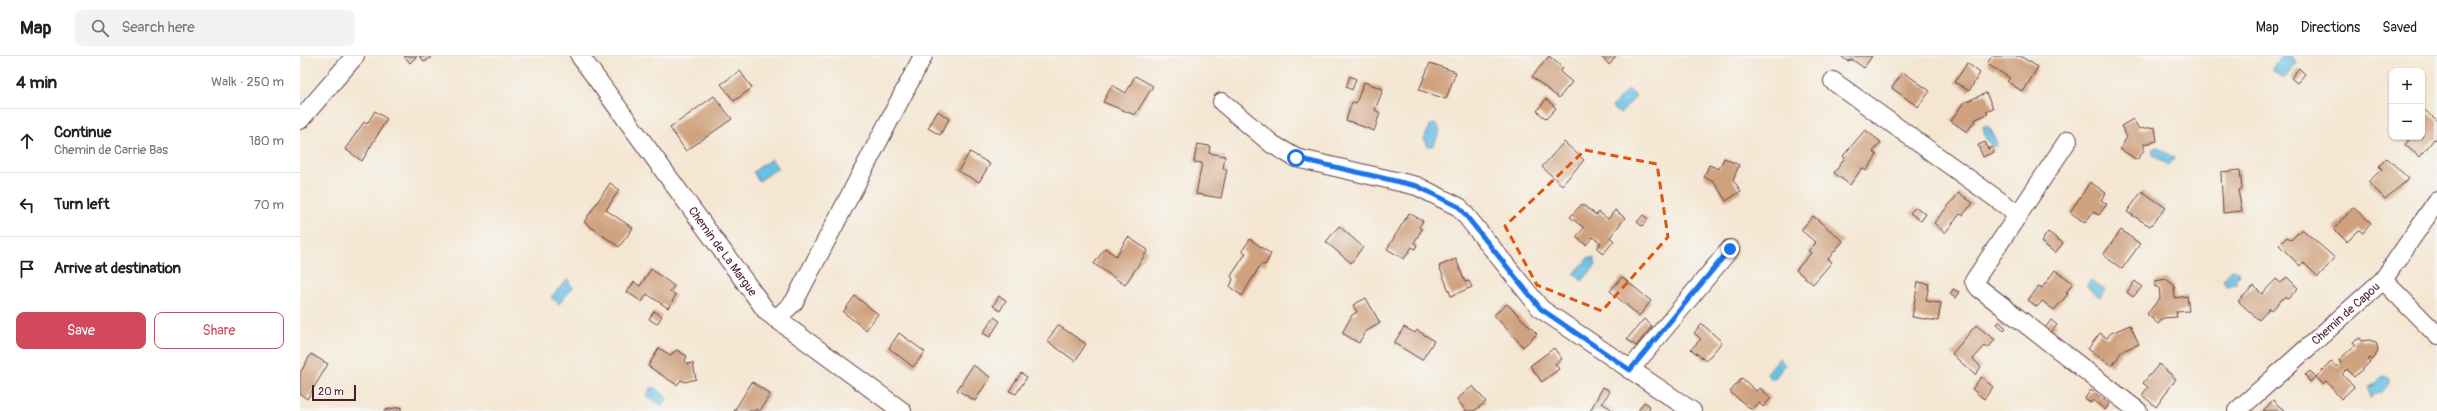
<!DOCTYPE html>
<meta charset="utf-8">
<style>
body{margin:0;font-family:Pangolin,sans-serif;background:#f2f2f2;color:#202124}
.controls{position:absolute;right:12px;top:12px;display:grid;overflow:hidden;border-radius:8px;box-shadow:0 1px 3px #0004}
.controls button{width:36px;height:36px;display:grid;place-items:center;padding:0;border:0;border-bottom:1px solid #e0e0e0;background:#fff;color:#202124;font:20px sans-serif}
.scale{position:absolute;left:12px;bottom:10px;width:44px;box-sizing:border-box;padding-left:4px;border:2px solid #4a1f2b;border-top:0;font-size:11px;line-height:14px;white-space:nowrap;color:#4a1f2b;-webkit-text-stroke:3px #f6f6f2;paint-order:stroke}
.stop{position:absolute;width:12px;height:12px;margin:-9px;border:3px solid #1a73e8;border-radius:50%;background:#fff}
.stop.end{background:#1a73e8;border-color:#fff;box-shadow:0 1px 4px #0008}
.list{margin:0;padding:0;list-style:none}
h2{display:flex;justify-content:space-between;align-items:center;height:52px;margin:0;padding:0 16px;font-size:17px}
h2 small{font-size:13px;font-weight:400;color:#757577}
.list li{display:grid;grid-template-columns:26px 1fr auto;gap:12px;align-items:center;box-sizing:border-box;height:64px;padding:0 16px;border-top:1px solid #e0e0e0}
.list b{display:block;font-size:15px;white-space:nowrap}
.list p{margin:0;font-size:13px;white-space:nowrap;color:#757577}
.list em{font-size:13px;font-style:normal;color:#757577}
.actions{display:flex;gap:8px;padding:12px 16px}
.actions a{flex:1;padding:9px 0;border:1px solid #d1495b;border-radius:8px;text-align:center;font-size:14px;color:#d1495b}
.actions .main{background:#d1495b;color:#fff}
.icon{flex:none;width:22px;height:22px;fill:none;stroke:currentColor;stroke-width:2;stroke-linecap:round;stroke-linejoin:round}
.map{position:relative;flex:none;width:2137px;height:355px;overflow:hidden}
header{display:flex;align-items:center;gap:24px;box-sizing:border-box;height:56px;padding:0 20px;background:#fff;border-bottom:1px solid #e0e0e0}
header strong{font-size:19px}
nav{display:flex;gap:22px;margin-inline-start:auto;font-size:14px}
.search{width:280px;height:36px;background:#f2f2f2;display:flex;align-items:center;gap:10px;box-sizing:border-box;padding:0 14px;border-radius:8px;color:#757577;font-size:15px}
main{display:flex}
aside{flex:1;background:#fff}
.map>svg:first-child{display:block}
</style>
<header>
<strong>Map</strong>
<div class="search"><svg class="icon" aria-label="search" viewBox="0 0 24 24"><circle cx="10" cy="10" r="6"/><path d="M15 15l6 6"/></svg>Search here</div>
<nav><a>Map</a><a>Directions</a><a>Saved</a></nav>
</header>
<main>
<aside>
<h2>4 min<small>Walk · 250 m</small></h2>
<ul class="list">
<li><svg class="icon" aria-label="ahead" viewBox="0 0 24 24"><path d="M12 20V5M6 11l6-6 6 6"/></svg><div><b>Continue</b><p>Chemin de Carrie Bas</p></div><em>180 m</em></li>
<li><svg class="icon" aria-label="left" viewBox="0 0 24 24"><path d="M17 20v-9H6M10 6l-5 5 5 5"/></svg><div><b>Turn left</b></div><em>70 m</em></li>
<li><svg class="icon" aria-label="arrive" viewBox="0 0 24 24"><path d="M6 21V4h12l-3 4 3 4H6"/></svg><div><b>Arrive at destination</b></div></li>
</ul>
<div class="actions"><a class="main">Save</a><a>Share</a></div>
</aside>
<div class="map">
<svg width="2137" height="355" viewBox="0 0 2137 355">
<rect width="100%" height="100%" fill="#f6f6f2"/>
<filter id="ink" filterUnits="userSpaceOnUse"><feTurbulence type="fractalNoise" baseFrequency=".025" numOctaves="2"/><feDisplacementMap in="SourceGraphic" scale="8" xChannelSelector="R" yChannelSelector="G"/><feConvolveMatrix kernelMatrix="1 2 1 2 8 2 1 2 1" color-interpolation-filters="sRGB"/></filter>
<filter id="wash" filterUnits="userSpaceOnUse"><feTurbulence type="fractalNoise" baseFrequency=".012" numOctaves="4" result="noise"/><feDisplacementMap in="SourceGraphic" scale="16" xChannelSelector="R" yChannelSelector="G"/><feGaussianBlur stdDeviation="0.9" result="paint"/><feColorMatrix in="noise" values="0 0 0 0 0 0 0 0 0 0 0 0 0 0 0 0 0 1.4 0 .05"/><feComposite in="paint" operator="in"/></filter>
<g filter="url(#wash)">
<rect width="100%" height="100%" fill="#f4e6d1"/>
<path fill="#68c0e5" stroke="#597088" d="M 1982,0 L 1989,0 L 1997,6 L 1984,23 L 1972,14 Z
M 1328,33 L 1336,40 L 1320,58 L 1312,51 Z
M 1134,68 L 1138,70 L 1140,75 L 1134,89 L 1128,91 L 1124,84 L 1129,70 Z
M 1687,69 L 1695,80 L 1697,89 L 1692,91 L 1685,81 L 1683,71 Z
M 1858,91 L 1874,102 L 1868,110 L 1853,99 L 1853,93 Z
M 471,103 L 478,112 L 459,125 L 453,116 Z
M 1288,202 L 1294,202 L 1296,209 L 1282,225 L 1274,218 Z
M 1933,213 L 1940,216 L 1935,225 L 1937,228 L 1926,230 L 1923,223 Z
M 268,223 L 270,225 L 269,227 L 273,231 L 259,248 L 251,241 Z
M 1791,224 L 1805,234 L 1800,241 L 1786,230 Z
M 1479,302 L 1485,309 L 1474,323 L 1470,323 L 1467,317 Z
M 2083,320 L 2089,322 L 2089,327 L 2082,336 L 2072,339 L 2071,342 L 2069,331 L 2075,328 Z
M 351,332 L 356,332 L 367,342 L 362,350 L 346,339 Z"/>
<g id="blocks">
<path fill="#cfa27f" d="M 104,0 L 117,0 L 110,7 Z
M 119,0 L 132,0 L 125,6 Z
M 1249,0 L 1263,12 L 1260,16 L 1272,26 L 1259,42 L 1232,21 Z
M 1301,0 L 1316,0 L 1309,9 Z
M 1541,0 L 1572,0 L 1564,12 L 1553,4 L 1547,5 Z
M 1692,0 L 1720,0 L 1738,11 L 1723,36 L 1707,25 L 1710,22 L 1687,8 Z
M 1130,7 L 1156,16 L 1146,43 L 1119,34 Z
M 1667,7 L 1680,17 L 1669,35 L 1655,26 Z
M 1999,12 L 2005,18 L 1997,27 L 1991,22 Z
M 440,15 L 452,32 L 434,45 L 421,28 Z
M 1603,16 L 1630,35 L 1618,51 L 1592,32 Z
M 835,20 L 853,30 L 835,59 L 803,46 L 812,29 L 826,37 Z
M 1050,20 L 1056,23 L 1052,34 L 1046,31 Z
M 1064,26 L 1083,33 L 1075,54 L 1080,57 L 1074,75 L 1046,64 L 1052,46 L 1056,47 Z
M 1686,37 L 1693,52 L 1686,55 L 1688,58 L 1676,63 L 1667,76 L 1651,65 L 1663,47 Z
M 414,40 L 432,63 L 386,95 L 370,72 Z
M 1246,43 L 1256,52 L 1246,63 L 1237,55 Z
M 2122,52 L 2137,64 L 2137,84 L 2134,83 L 2120,101 L 2105,89 L 2111,81 L 2122,81 Z
M 75,55 L 87,63 L 62,105 L 45,93 L 64,66 L 67,68 Z
M 638,55 L 649,63 L 640,79 L 628,72 Z
M 1833,63 L 1839,73 L 1855,71 L 1857,85 L 1844,88 L 1844,94 L 1837,104 L 1820,93 L 1827,81 L 1821,70 Z
M 1565,74 L 1581,86 L 1573,96 L 1577,99 L 1566,115 L 1562,112 L 1550,129 L 1534,117 L 1545,102 L 1543,100 Z
M 1264,86 L 1284,104 L 1262,129 L 1242,111 Z
M 1685,86 L 1688,93 L 1692,91 L 1694,96 L 1683,101 L 1678,89 Z
M 897,88 L 910,90 L 909,97 L 925,100 L 923,113 L 927,113 L 921,142 L 896,138 L 902,107 L 894,106 Z
M 670,96 L 690,108 L 679,126 L 658,115 Z
M 1424,102 L 1439,109 L 1433,124 L 1441,135 L 1426,145 L 1414,126 L 1404,121 L 1409,109 L 1419,113 Z
M 2087,102 L 2109,123 L 2085,143 L 2068,126 L 2082,113 L 2079,110 Z
M 1940,114 L 1942,133 L 1938,134 L 1942,155 L 1923,157 L 1921,116 Z
M 1790,126 L 1806,137 L 1801,144 L 1807,148 L 1799,159 L 1793,156 L 1785,167 L 1770,156 Z
M 310,127 L 319,134 L 306,154 L 333,172 L 319,191 L 284,166 Z
M 1842,135 L 1866,152 L 1850,170 L 1827,156 Z
M 1659,137 L 1673,147 L 1663,159 L 1660,158 L 1645,177 L 1634,167 Z
M 1282,148 L 1296,159 L 1299,156 L 1308,163 L 1315,154 L 1325,162 L 1310,181 L 1314,185 L 1303,198 L 1297,192 L 1301,187 L 1293,181 L 1286,189 L 1276,181 L 1284,172 L 1270,161 Z
M 1616,151 L 1626,158 L 1621,165 L 1610,157 Z
M 2053,151 L 2071,167 L 2063,177 L 2059,174 L 2047,186 L 2034,173 Z
M 1109,157 L 1123,165 L 1119,171 L 1122,173 L 1114,187 L 1117,189 L 1115,193 L 1112,191 L 1104,203 L 1087,193 Z
M 1343,159 L 1348,163 L 1342,170 L 1337,166 Z
M 1513,160 L 1543,185 L 1528,203 L 1532,206 L 1513,228 L 1496,214 L 1511,197 L 1508,195 L 1516,187 L 1501,174 Z
M 1039,170 L 1063,191 L 1051,207 L 1026,186 Z
M 2002,173 L 2035,202 L 2018,221 L 2003,206 L 2000,210 L 1979,189 L 1987,181 L 1991,184 Z
M 1821,174 L 1840,188 L 1822,213 L 1803,199 Z
M 1748,176 L 1763,187 L 1755,197 L 1741,186 Z
M 828,181 L 848,194 L 825,229 L 794,208 L 805,192 L 816,200 Z
M 950,183 L 971,198 L 965,209 L 961,208 L 942,240 L 930,231 L 933,223 L 931,220 L 946,197 L 942,195 Z
M 1156,203 L 1165,226 L 1169,225 L 1172,231 L 1151,240 L 1139,210 Z
M 351,213 L 374,230 L 370,236 L 376,239 L 368,252 L 347,238 L 342,246 L 327,236 L 334,226 L 340,230 Z
M 1755,214 L 1773,227 L 1766,237 L 1768,238 L 1754,254 L 1742,245 L 1737,251 L 1728,244 L 1739,230 L 1742,232 Z
M 1322,221 L 1351,245 L 1339,260 L 1310,235 Z
M 1987,221 L 1998,232 L 1988,243 L 1984,241 L 1972,254 L 1970,252 L 1959,264 L 1938,245 L 1954,230 L 1962,238 L 1976,223 L 1981,227 Z
M 1866,223 L 1874,229 L 1875,242 L 1887,240 L 1889,255 L 1876,256 L 1877,261 L 1863,262 L 1858,268 L 1847,258 L 1860,242 L 1859,231 L 1855,231 L 1855,225 Z
M 1835,225 L 1842,231 L 1833,241 L 1827,236 Z
M 1618,226 L 1629,228 L 1626,245 L 1641,247 L 1638,265 L 1612,261 Z
M 1653,233 L 1659,236 L 1655,242 L 1650,238 Z
M 555,240 L 578,258 L 566,274 L 543,256 Z
M 699,240 L 706,244 L 700,255 L 693,250 Z
M 1066,242 L 1080,267 L 1065,276 L 1059,287 L 1042,277 L 1052,259 L 1057,256 L 1053,249 Z
M 1207,248 L 1237,278 L 1223,291 L 1194,259 Z
M 354,255 L 362,260 L 357,268 L 349,263 Z
M 694,261 L 700,265 L 690,281 L 683,277 Z
M 1344,263 L 1352,270 L 1336,290 L 1327,283 Z
M 1751,264 L 1757,269 L 1749,279 L 1743,275 Z
M 1699,266 L 1706,272 L 1704,274 L 1697,268 Z
M 1402,268 L 1422,286 L 1406,305 L 1391,293 L 1401,283 L 1394,277 Z
M 758,269 L 786,288 L 775,305 L 747,285 Z
M 1676,269 L 1695,284 L 1688,292 L 1685,290 L 1673,303 L 1681,311 L 1675,319 L 1652,298 Z
M 1830,269 L 1839,288 L 1822,295 L 1812,310 L 1788,293 L 1800,277 L 1807,282 L 1811,277 Z
M 1104,271 L 1115,277 L 1117,274 L 1134,285 L 1122,304 L 1094,287 Z
M 599,277 L 625,296 L 613,311 L 589,292 Z
M 2060,282 L 2062,285 L 2069,284 L 2076,286 L 2078,294 L 2075,301 L 2072,304 L 2070,302 L 2068,304 L 2070,306 L 2054,321 L 2047,313 L 2042,318 L 2054,331 L 2041,343 L 2026,325 L 2023,328 L 2016,321 L 2031,306 L 2037,311 L 2041,307 L 2039,304 L 2055,289 L 2053,286 Z
M 359,292 L 370,299 L 377,294 L 387,300 L 385,305 L 387,308 L 393,307 L 396,323 L 385,326 L 381,324 L 377,329 L 348,310 Z
M 1254,292 L 1262,303 L 1255,308 L 1259,313 L 1242,326 L 1230,310 Z
M 11,298 L 28,308 L 7,343 L 0,338 L 0,317 Z
M 1859,308 L 1876,323 L 1856,351 L 1842,339 L 1848,331 L 1843,327 Z
M 673,309 L 690,321 L 675,345 L 657,334 Z
M 2010,315 L 2016,321 L 2010,326 L 2005,319 Z
M 721,317 L 727,321 L 716,338 L 709,335 Z
M 1681,321 L 1693,331 L 1684,343 L 1672,333 Z
M 1442,322 L 1456,335 L 1460,332 L 1471,342 L 1463,351 L 1459,347 L 1452,354 L 1430,336 Z
M 452,326 L 470,338 L 460,355 L 456,353 L 455,355 L 434,355 Z
M 1173,330 L 1186,346 L 1174,355 L 1166,355 L 1157,343 Z
M 1303,331 L 1310,335 L 1302,347 L 1314,355 L 1290,355 Z
M 1791,334 L 1809,348 L 1805,354 L 1793,344 L 1791,347 L 1785,342 Z
M 1973,344 L 1979,350 L 1985,355 L 1963,355 Z
M 1344,346 L 1350,350 L 1348,355 L 1338,355 Z
M 101,351 L 101,355 L 84,355 L 84,354 Z"/>
</g>
</g>
<g filter="url(#ink)">
<use href="#blocks" fill-opacity="0" stroke="#643d44" stroke-width="1"/>
<g fill="none" stroke-linecap="round" stroke-linejoin="round">
<g stroke="#643d44" stroke-width="20">
<g id="street">
<path id="s1" d="M 280,0 L 467,256 L 602,355"/>
<path d="M 1533,25 L 1719,159"/>
<path d="M 922,46 L 972,88 L 996,102 L 1117,130 L 1159,151 L 1241,253 L 1392,355"/>
<path d="M 0,64 L 55,0"/>
<path d="M 1768,84 L 1674,225 L 1679,232 L 1838,355"/>
<path d="M 2083,224 L 2137,279"/>
<path d="M 476,263 L 494,246 L 623,0"/>
<path d="M 1330,314 L 1430,193"/>
<path id="s2" d="M 1937,355 L 2083,224 L 2137,145"/>
</g>
</g>
<use href="#street" stroke="#fff" stroke-width="18"/>
</g>
</g>
<g fill="none" stroke-linecap="round" stroke-linejoin="round" filter="url(#ink)">
<path stroke="#1a73e8" stroke-width="5" d="M 996,102 L 1117,130 L 1159,151 L 1241,253 L 1330,314 L 1430,193"/>
</g>
<path fill="none" stroke="#e0560e" stroke-width="3" stroke-dasharray="8 5" stroke-linejoin="round" d="M 1285,94 L 1357,108 L 1368,181 L 1302,255 L 1237,229 L 1205,170 Z"/>
<g text-anchor="middle" dominant-baseline="central" stroke-width="4" stroke-linejoin="round" paint-order="stroke">
<g font-size="12" fill="#4a1f2b" stroke="#f6f6f2">
<text stroke="none"><textPath href="#s1" startOffset="242">Chemin de La Margue</textPath></text>
<text stroke="none"><textPath href="#s2" startOffset="146">Chemin de Capou</textPath></text>
</g>
</g>
</svg>
<div class="controls">
<button>+</button>
<button>−</button>
</div>
<div class="scale">20 m</div>
<div class="stop" style="left:996px;top:102px"></div>
<div class="stop end" style="left:1430px;top:193px"></div>
</div>
</main>
